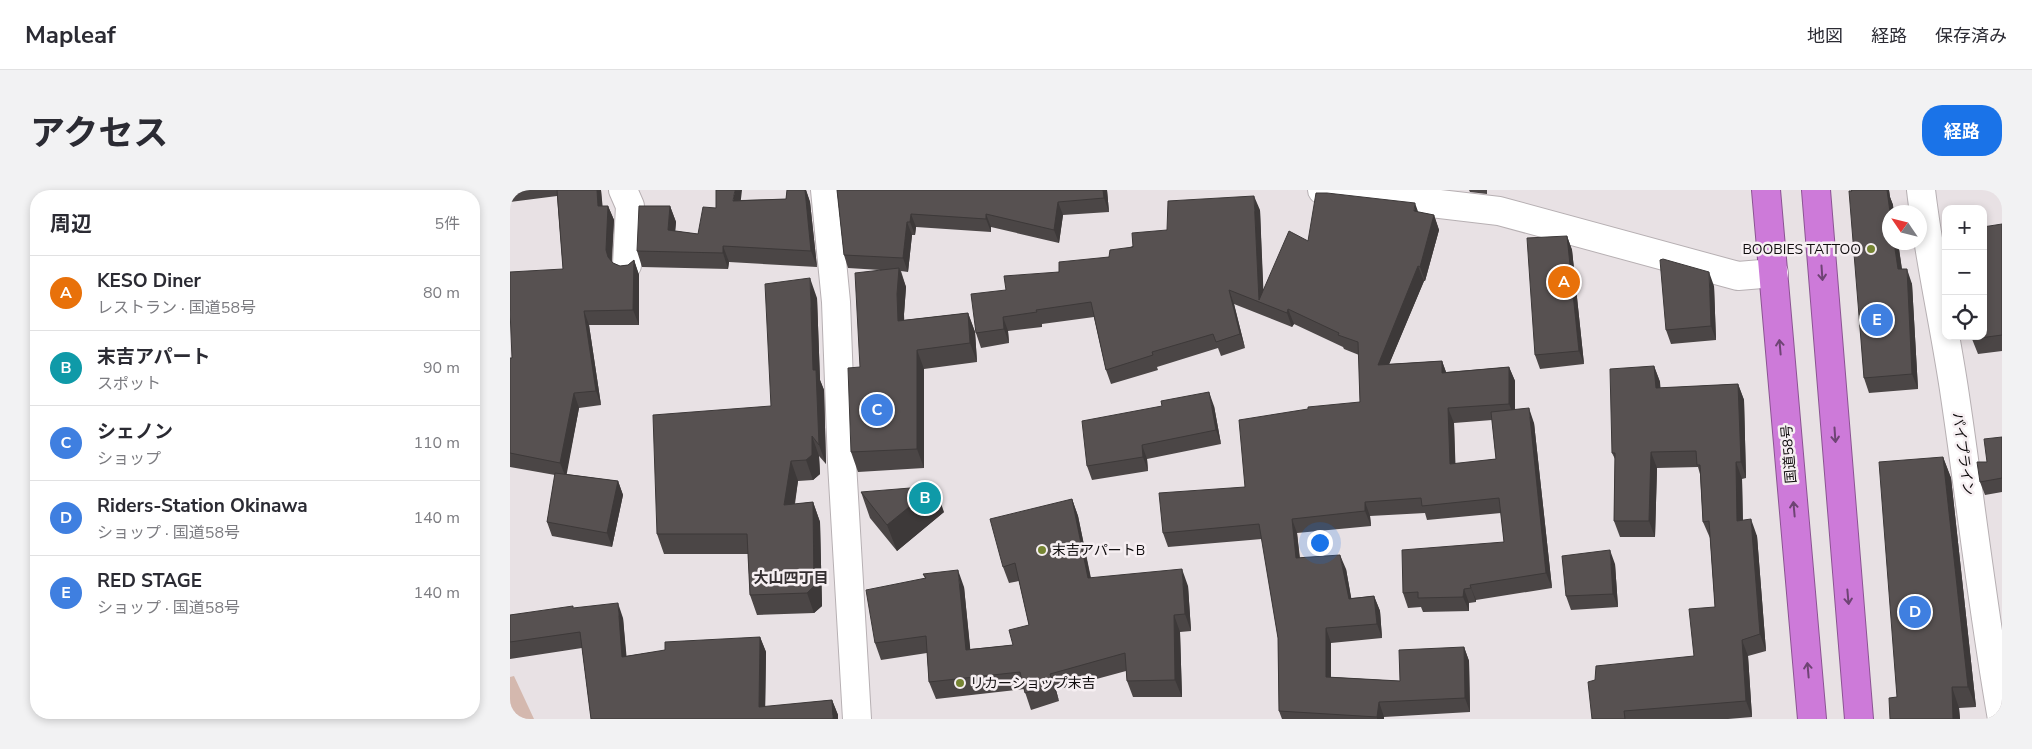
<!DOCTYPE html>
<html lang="ja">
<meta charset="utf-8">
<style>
body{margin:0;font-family:"Nunito Sans","Noto Sans JP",sans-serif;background:#f2f2f3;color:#2b2b33}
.controls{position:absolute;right:15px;top:15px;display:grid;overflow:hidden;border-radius:10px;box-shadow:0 2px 8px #0003}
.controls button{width:45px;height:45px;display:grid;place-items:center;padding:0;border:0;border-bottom:1px solid #e1e1e2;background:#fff;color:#2b2b33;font:25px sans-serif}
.compass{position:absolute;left:1372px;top:15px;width:45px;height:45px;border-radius:50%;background:#fff;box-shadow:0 2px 8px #0003;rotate:305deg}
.you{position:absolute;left:809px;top:352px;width:18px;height:18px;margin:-12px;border:4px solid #fff;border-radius:50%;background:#1a73e8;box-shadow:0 0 0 8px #1a73e833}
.badge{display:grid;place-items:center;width:32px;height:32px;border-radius:50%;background:#1a73e8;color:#fff;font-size:16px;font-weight:700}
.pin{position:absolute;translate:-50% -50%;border:2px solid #fff;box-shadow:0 1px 5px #0006}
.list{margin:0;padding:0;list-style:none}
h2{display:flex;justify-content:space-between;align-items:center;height:65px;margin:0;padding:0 20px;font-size:21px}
h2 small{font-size:16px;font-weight:400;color:#7c7c81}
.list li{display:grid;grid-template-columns:32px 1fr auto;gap:15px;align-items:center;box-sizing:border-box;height:75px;padding:0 20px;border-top:1px solid #e1e1e2}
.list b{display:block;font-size:19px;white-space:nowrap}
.list p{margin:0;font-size:16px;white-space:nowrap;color:#7c7c81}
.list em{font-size:16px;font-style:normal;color:#7c7c81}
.icon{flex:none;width:28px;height:28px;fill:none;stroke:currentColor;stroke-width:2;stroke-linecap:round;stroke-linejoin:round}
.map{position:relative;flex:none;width:1492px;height:529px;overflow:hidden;border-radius:20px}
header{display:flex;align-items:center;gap:30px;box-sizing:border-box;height:70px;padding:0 25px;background:#fff;border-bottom:1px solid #e1e1e2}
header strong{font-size:24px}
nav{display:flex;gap:28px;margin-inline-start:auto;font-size:18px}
.intro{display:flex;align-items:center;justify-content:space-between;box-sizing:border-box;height:120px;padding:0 30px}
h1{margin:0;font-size:35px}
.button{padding:12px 22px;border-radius:20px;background:#1a73e8;color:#fff;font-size:18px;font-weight:700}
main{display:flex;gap:30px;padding:0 30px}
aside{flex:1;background:#fff;border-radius:20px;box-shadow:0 2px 8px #0003}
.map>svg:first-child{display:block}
</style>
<header>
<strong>Mapleaf</strong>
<nav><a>地図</a><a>経路</a><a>保存済み</a></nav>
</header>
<div class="intro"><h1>アクセス</h1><a class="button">経路</a></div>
<main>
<aside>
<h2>周辺<small>5件</small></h2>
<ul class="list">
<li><span class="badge" style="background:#e8710a">A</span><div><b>KESO Diner</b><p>レストラン · 国道58号</p></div><em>80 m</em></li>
<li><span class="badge" style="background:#0f9aa8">B</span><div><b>末吉アパート</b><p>スポット</p></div><em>90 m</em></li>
<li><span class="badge" style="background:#3f7fe0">C</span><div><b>シェノン</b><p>ショップ</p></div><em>110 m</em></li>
<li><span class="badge" style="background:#3f7fe0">D</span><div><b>Riders-Station Okinawa</b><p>ショップ · 国道58号</p></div><em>140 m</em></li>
<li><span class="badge" style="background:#3f7fe0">E</span><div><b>RED STAGE</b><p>ショップ · 国道58号</p></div><em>140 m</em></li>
</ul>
</aside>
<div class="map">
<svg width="1492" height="529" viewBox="0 0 1492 529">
<rect width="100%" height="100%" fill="#e8e1e4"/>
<path fill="#d4b8ae" d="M 4,486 L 24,529 L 0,529 L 0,487 Z"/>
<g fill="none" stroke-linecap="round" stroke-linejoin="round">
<g stroke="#b7b0b3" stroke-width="30">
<path id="minor" d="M 113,0 L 120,16 L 117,75
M 315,0 L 326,112 L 332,273 L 347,529
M 812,0 L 989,21 L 1228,86 L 1264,83
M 1411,0 C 1419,69 1435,137 1445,206 C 1461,314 1473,422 1492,529"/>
</g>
<g stroke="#8b5492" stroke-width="30">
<path id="highway" d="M 1256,0 L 1302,529
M 1306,0 L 1349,529"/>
</g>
<use href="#minor" stroke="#fff" stroke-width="28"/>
<use href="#highway" stroke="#cd7ad9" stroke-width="28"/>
</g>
<path fill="#4b4646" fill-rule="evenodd" d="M 0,0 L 91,0 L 92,16 L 98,16 L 104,30 L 102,72 L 103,73 L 110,76 L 118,75 L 124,70 L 129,85 L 129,135 L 79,135 L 91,215 L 69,218 L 56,284 L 108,291 L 113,305 L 102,357 L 42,346 L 37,332 L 45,285 L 0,277 L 0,168 L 2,168 L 53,79 L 47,6 L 0,12 Z
M 277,0 L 296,0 L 300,12 L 307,77 L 219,72 L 218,79 L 132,77 L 127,61 L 160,16 L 166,32 L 165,41 L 188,44 L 206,18 L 231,10 L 276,9 Z
M 327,0 L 597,0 L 599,22 L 553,25 L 549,53 L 481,37 L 481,42 L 406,37 L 405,45 L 402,45 L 398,82 L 391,81 L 396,97 L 394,124 L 394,130 L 458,123 L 465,142 L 467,172 L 414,179 L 414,278 L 348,282 L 341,262 L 350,177 L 370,80 L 338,78 L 334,65 Z
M 959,0 L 977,0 L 977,4 L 960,2 Z
M 1341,0 L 1379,0 L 1380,7 L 1383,15 L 1380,52 L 1388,52 L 1392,79 L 1402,94 L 1408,199 L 1359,203 L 1354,188 Z
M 750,20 L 753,100 L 798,51 L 908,22 L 924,25 L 929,40 L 915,91 L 914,91 L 879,174 L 932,171 L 936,182 L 999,177 L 1005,191 L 1005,220 L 1024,233 L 1042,398 L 966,410 L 966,412 L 959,413 L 959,421 L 913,422 L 911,417 L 898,418 L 893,403 L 994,352 L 991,323 L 917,330 L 915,323 L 860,326 L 861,336 L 787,343 L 790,368 L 836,379 L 841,408 L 864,406 L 870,421 L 872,448 L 821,453 L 821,487 L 890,491 L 954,457 L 959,471 L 960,522 L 874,527 L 874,529 L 772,529 L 769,521 L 768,448 L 752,349 L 658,357 L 653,343 L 735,297 L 850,212 L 849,165 L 834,159 L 833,157 L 784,134 L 782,137 L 724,114 L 735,158 L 711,166 L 708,158 L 647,177 L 648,180 L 601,194 L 596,180 L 584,127 L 532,134 L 532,137 L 498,141 L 499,153 L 471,158 L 466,143 L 496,100 L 549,82 L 599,67 L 657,40 ZM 982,230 L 986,269 L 945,274 L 944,233 Z
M 1492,34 L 1492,161 L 1468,164 L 1462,149 Z
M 1057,46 L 1062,60 L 1074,174 L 1030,179 L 1025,165 Z
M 1204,96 L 1206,150 L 1161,154 L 1156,140 Z
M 307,108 L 310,190 L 314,200 L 316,274 L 309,266 L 310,284 L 303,290 L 288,291 L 285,314 L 303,312 L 310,332 L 312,416 L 304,423 L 247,425 L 240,405 L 238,364 L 154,364 L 147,344 L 261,216 Z
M 1144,176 L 1150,192 L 1150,198 L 1228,194 L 1234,210 L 1236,288 L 1232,289 L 1233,331 L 1247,346 L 1256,461 L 1238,466 L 1242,527 L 1218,529 L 1082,529 L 1184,466 L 1205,417 L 1200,348 L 1193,332 L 1190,284 L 1188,277 L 1147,278 L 1145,347 L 1110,347 L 1104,331 L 1105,269 L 1102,263 Z
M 704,216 L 711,254 L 637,269 L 638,281 L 582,290 L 577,276 Z
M 1492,247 L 1492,302 L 1475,305 L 1470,292 Z
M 1433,267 L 1441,288 L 1466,517 L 1449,518 L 1450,529 L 1380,529 L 1387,507 Z
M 351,302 L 434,322 L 387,361 L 360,328 Z
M 562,309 L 568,326 L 581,388 L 678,396 L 681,441 L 670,442 L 672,507 L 623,507 L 617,491 L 616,481 L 546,500 L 549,511 L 521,520 L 514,499 L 426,509 L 419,492 L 417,463 L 371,470 L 365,453 L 415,388 L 413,384 L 454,397 L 460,459 L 503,455 L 519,435 L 509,391 L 499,393 L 493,377 Z
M 1105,374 L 1108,417 L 1061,420 L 1056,406 Z
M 64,418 L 113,428 L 116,466 L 250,447 L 256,462 L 255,517 L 322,510 L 328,525 L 81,529 L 72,458 L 0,469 L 0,425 Z"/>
<path fill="#3d3939" d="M 87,0 L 91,0 L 94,30 L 88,16 Z
M 225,0 L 232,0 L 229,26 L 223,11 Z
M 295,0 L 296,0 L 300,12 L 307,77 L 301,61 Z
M 593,0 L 597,0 L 599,22 L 594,8 Z
M 1375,0 L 1379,0 L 1380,7 L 1383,15 L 1384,22 L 1380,22 Z
M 744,6 L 750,20 L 754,114 L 749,110 Z
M 548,12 L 553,25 L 549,53 L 544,40 Z
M 905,13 L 910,27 L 904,21 Z
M 98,16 L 104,30 L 101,74 L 98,67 L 96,60 Z
M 160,16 L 166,32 L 164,56 L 158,40 Z
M 401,24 L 406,37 L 405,45 L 400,32 Z
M 476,24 L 481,37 L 481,42 L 476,29 Z
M 924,25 L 929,40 L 915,91 L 910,77 Z
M 397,32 L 402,45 L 398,82 L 393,68 Z
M 1057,46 L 1062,60 L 1074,174 L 1069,161 Z
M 1384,52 L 1388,52 L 1394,95 L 1388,79 Z
M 213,56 L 219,72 L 218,79 L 213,63 Z
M 124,70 L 129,85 L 129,135 L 123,120 Z
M 908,76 L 914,91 L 873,189 L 868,175 Z
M 389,78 L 396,97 L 394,124 L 395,151 L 388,131 L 387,104 Z
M 1397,79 L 1402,94 L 1408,199 L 1402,184 Z
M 1199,82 L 1204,96 L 1206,150 L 1201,136 Z
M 300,88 L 307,108 L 310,190 L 314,200 L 316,274 L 309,255 L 303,180 Z
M 719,100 L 724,114 L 735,158 L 730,144 Z
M 778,119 L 784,134 L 782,137 L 777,123 Z
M 74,121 L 79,135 L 91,215 L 86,201 Z
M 458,123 L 465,142 L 467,172 L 460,153 Z
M 493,127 L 498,141 L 499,153 L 494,139 Z
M 407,160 L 414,179 L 414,278 L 407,259 Z
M 932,171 L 937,185 L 932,183 Z
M 1144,176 L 1150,192 L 1152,214 L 1146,198 Z
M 999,177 L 1005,191 L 1005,229 L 999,214 Z
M 1228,194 L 1234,210 L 1236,288 L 1231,272 Z
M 699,202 L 704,216 L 711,254 L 706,240 Z
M 64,203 L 69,218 L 56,288 L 50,273 Z
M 938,218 L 944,233 L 946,289 L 940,274 Z
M 1019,218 L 1024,233 L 1042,398 L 1036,383 Z
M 302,246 L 309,266 L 310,284 L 303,290 L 296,270 Z
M 632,255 L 637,269 L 638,281 L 633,267 Z
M 1141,262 L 1147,278 L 1145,347 L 1139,331 Z
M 1433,267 L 1441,288 L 1466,517 L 1458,497 Z
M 281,271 L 288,291 L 281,335 L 274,315 Z
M 1226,272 L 1232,289 L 1233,347 L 1227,331 Z
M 108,291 L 113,305 L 102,357 L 97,343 Z
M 425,296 L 434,322 L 387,361 L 377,335 Z
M 562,309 L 568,326 L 584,405 L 578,388 Z
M 303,312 L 310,332 L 312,416 L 304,423 L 297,403 Z
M 855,312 L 860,326 L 861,336 L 855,321 Z
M 782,329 L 787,343 L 791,383 L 786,368 Z
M 1241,329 L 1247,346 L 1256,461 L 1250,444 Z
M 1100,360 L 1105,374 L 1108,417 L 1103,404 Z
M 830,365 L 836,379 L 844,423 L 839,409 Z
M 672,379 L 678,396 L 681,441 L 675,424 Z
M 448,380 L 454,397 L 462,476 L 456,460 Z
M 960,395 L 966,410 L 966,412 L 961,398 Z
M 954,399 L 959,413 L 959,421 L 953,407 Z
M 864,406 L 870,421 L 872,448 L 867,434 Z
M 108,413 L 113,428 L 118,482 L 112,467 Z
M 664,425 L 670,442 L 672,507 L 665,490 Z
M 816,438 L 821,453 L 821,502 L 816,487 Z
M 250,447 L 256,462 L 255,529 L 249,517 Z
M 1232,450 L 1238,466 L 1242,527 L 1236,511 Z
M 954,457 L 959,471 L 960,522 L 955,508 Z
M 540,484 L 546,500 L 549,511 L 543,495 Z
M 1442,497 L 1449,518 L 1450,529 L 1443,529 Z
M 322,510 L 328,525 L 328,529 L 323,529 Z
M 869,512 L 874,527 L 874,529 L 867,529 L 867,527 Z"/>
<path fill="#575151" stroke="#3d3939" d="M 47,0 L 87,0 L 88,16 L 98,16 L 96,60 L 98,67 L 103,73 L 110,76 L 118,75 L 124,70 L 123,120 L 74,121 L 86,201 L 64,203 L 50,273 L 0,263 L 0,168 L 2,168 L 0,120 L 0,82 L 53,79 Z
M 206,0 L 225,0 L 223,11 L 276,9 L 277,0 L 295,0 L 301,61 L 213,56 L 213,63 L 127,61 L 129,16 L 160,16 L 158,40 L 188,44 L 193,17 L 206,18 Z
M 327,0 L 593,0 L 594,8 L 548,12 L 544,40 L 476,24 L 476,29 L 401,24 L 400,32 L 397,32 L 393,68 L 334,65 Z
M 1341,0 L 1377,0 L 1380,22 L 1380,52 L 1384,52 L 1388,79 L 1397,79 L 1402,184 L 1354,188 L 1339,1 L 1342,1 Z
M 806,3 L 817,3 L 905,13 L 904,21 L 924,25 L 910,77 L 908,76 L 868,175 L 932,171 L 932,183 L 999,177 L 999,214 L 938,218 L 940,274 L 986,269 L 981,222 L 1019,218 L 1036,383 L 960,395 L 961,398 L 954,399 L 953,407 L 908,408 L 908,402 L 893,403 L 892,360 L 994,352 L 989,308 L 912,316 L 911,308 L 855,312 L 855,321 L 782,329 L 786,368 L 830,365 L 839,409 L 864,406 L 867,434 L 816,438 L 816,487 L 890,491 L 889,460 L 954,457 L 955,508 L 869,512 L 867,527 L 769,521 L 768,448 L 749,334 L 653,343 L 649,303 L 735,297 L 729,230 L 798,219 L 798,217 L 850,212 L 848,152 L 828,145 L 829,143 L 778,119 L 777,123 L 719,100 L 730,144 L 706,152 L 703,144 L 642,162 L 643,165 L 596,180 L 581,112 L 526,120 L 527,122 L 493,127 L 494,139 L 466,143 L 461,104 L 496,100 L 494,86 L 549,82 L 549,72 L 599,67 L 600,60 L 623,57 L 622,43 L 657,40 L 658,11 L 744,6 L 749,110 L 779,41 L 798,51 Z
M 1492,34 L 1492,145 L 1462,149 L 1462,146 L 1473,146 L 1473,37 Z
M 1057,46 L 1069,161 L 1025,165 L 1017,48 Z
M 1153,69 L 1199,82 L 1201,136 L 1156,140 L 1150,70 Z
M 389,78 L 387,104 L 388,131 L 458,123 L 460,153 L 407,160 L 407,259 L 341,262 L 338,178 L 350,177 L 345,83 Z
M 300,88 L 303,180 L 306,180 L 309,255 L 302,246 L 302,265 L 296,270 L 281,271 L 274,315 L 303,312 L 304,396 L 297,403 L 240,405 L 237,344 L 147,344 L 143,225 L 261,216 L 255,94 Z
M 1144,176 L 1146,198 L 1228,194 L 1231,272 L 1226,272 L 1227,331 L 1241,329 L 1250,444 L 1232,450 L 1236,511 L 1114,521 L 1115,529 L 1082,529 L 1078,492 L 1085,490 L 1086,476 L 1184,466 L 1179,419 L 1205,417 L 1199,331 L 1193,332 L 1190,275 L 1187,275 L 1186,261 L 1141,262 L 1139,331 L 1104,331 L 1105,263 L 1102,263 L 1100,179 Z
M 699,202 L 706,240 L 632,255 L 633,267 L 577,276 L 572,231 L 652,216 L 651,211 Z
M 1492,247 L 1492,288 L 1470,292 L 1467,272 L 1477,272 L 1474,249 Z
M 1433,267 L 1458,497 L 1442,497 L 1443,529 L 1380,529 L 1379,508 L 1387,507 L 1369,272 Z
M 45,283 L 108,291 L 97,343 L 37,332 Z
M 425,296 L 377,335 L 351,302 Z
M 562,309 L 578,388 L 672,379 L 675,424 L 664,425 L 665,490 L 617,491 L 615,463 L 540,484 L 543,495 L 515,503 L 510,482 L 419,492 L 416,446 L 365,453 L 356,400 L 416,388 L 413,384 L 448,380 L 456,460 L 503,455 L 499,440 L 519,435 L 505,373 L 493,377 L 480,329 Z
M 1100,360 L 1103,404 L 1056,406 L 1052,366 Z
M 108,413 L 112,467 L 155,460 L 155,452 L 250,447 L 249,517 L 322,510 L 323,529 L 81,529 L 70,442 L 0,452 L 0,425 L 63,416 L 63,418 Z"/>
<defs><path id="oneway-shaft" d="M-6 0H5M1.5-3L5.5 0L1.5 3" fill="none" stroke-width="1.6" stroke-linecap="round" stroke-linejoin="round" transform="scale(1.25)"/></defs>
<g stroke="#6e4474">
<use href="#oneway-shaft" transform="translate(1312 83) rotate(86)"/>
<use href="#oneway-shaft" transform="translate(1270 157) rotate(-95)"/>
<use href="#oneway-shaft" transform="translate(1325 245) rotate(86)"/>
<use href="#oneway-shaft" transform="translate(1284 319) rotate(-95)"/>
<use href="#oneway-shaft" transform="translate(1338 407) rotate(85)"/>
<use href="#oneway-shaft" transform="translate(1298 480) rotate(-95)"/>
</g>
<g fill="#768533" stroke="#f6eff2" stroke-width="2">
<circle cx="1361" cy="59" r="5"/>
<circle cx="532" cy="360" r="5"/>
<circle cx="450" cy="493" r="5"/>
</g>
<g text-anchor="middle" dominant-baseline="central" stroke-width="5" stroke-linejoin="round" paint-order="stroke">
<g font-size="14" fill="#100d0e" stroke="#f6eff2" text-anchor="start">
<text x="1351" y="59" text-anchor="end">BOOBIES TATTOO</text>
<text x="542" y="360">末吉アパートB</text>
<text x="460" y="493">リカーショップ末吉</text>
</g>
<g font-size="14" fill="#100d0e" stroke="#f6eff2">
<text transform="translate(1279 264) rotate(-95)">国道58号</text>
<text transform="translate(1453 264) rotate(82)">パイプライン</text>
</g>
<g font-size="15" font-weight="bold" fill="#332e30" stroke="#f6eff2">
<text x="281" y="388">大山四丁目</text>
</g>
</g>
</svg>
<div class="controls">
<button>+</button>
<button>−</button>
<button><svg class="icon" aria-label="locate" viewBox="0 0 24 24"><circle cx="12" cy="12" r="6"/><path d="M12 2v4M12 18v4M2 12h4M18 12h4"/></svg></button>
</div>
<svg class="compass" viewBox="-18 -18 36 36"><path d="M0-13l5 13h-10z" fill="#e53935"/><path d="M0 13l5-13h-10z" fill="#7c7c81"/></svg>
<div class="you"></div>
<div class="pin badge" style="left:1054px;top:92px;background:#e8710a">A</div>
<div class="pin badge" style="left:415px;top:308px;background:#0f9aa8">B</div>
<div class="pin badge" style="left:367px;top:220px;background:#3f7fe0">C</div>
<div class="pin badge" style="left:1405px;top:422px;background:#3f7fe0">D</div>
<div class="pin badge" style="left:1367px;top:130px;background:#3f7fe0">E</div>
</div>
</main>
